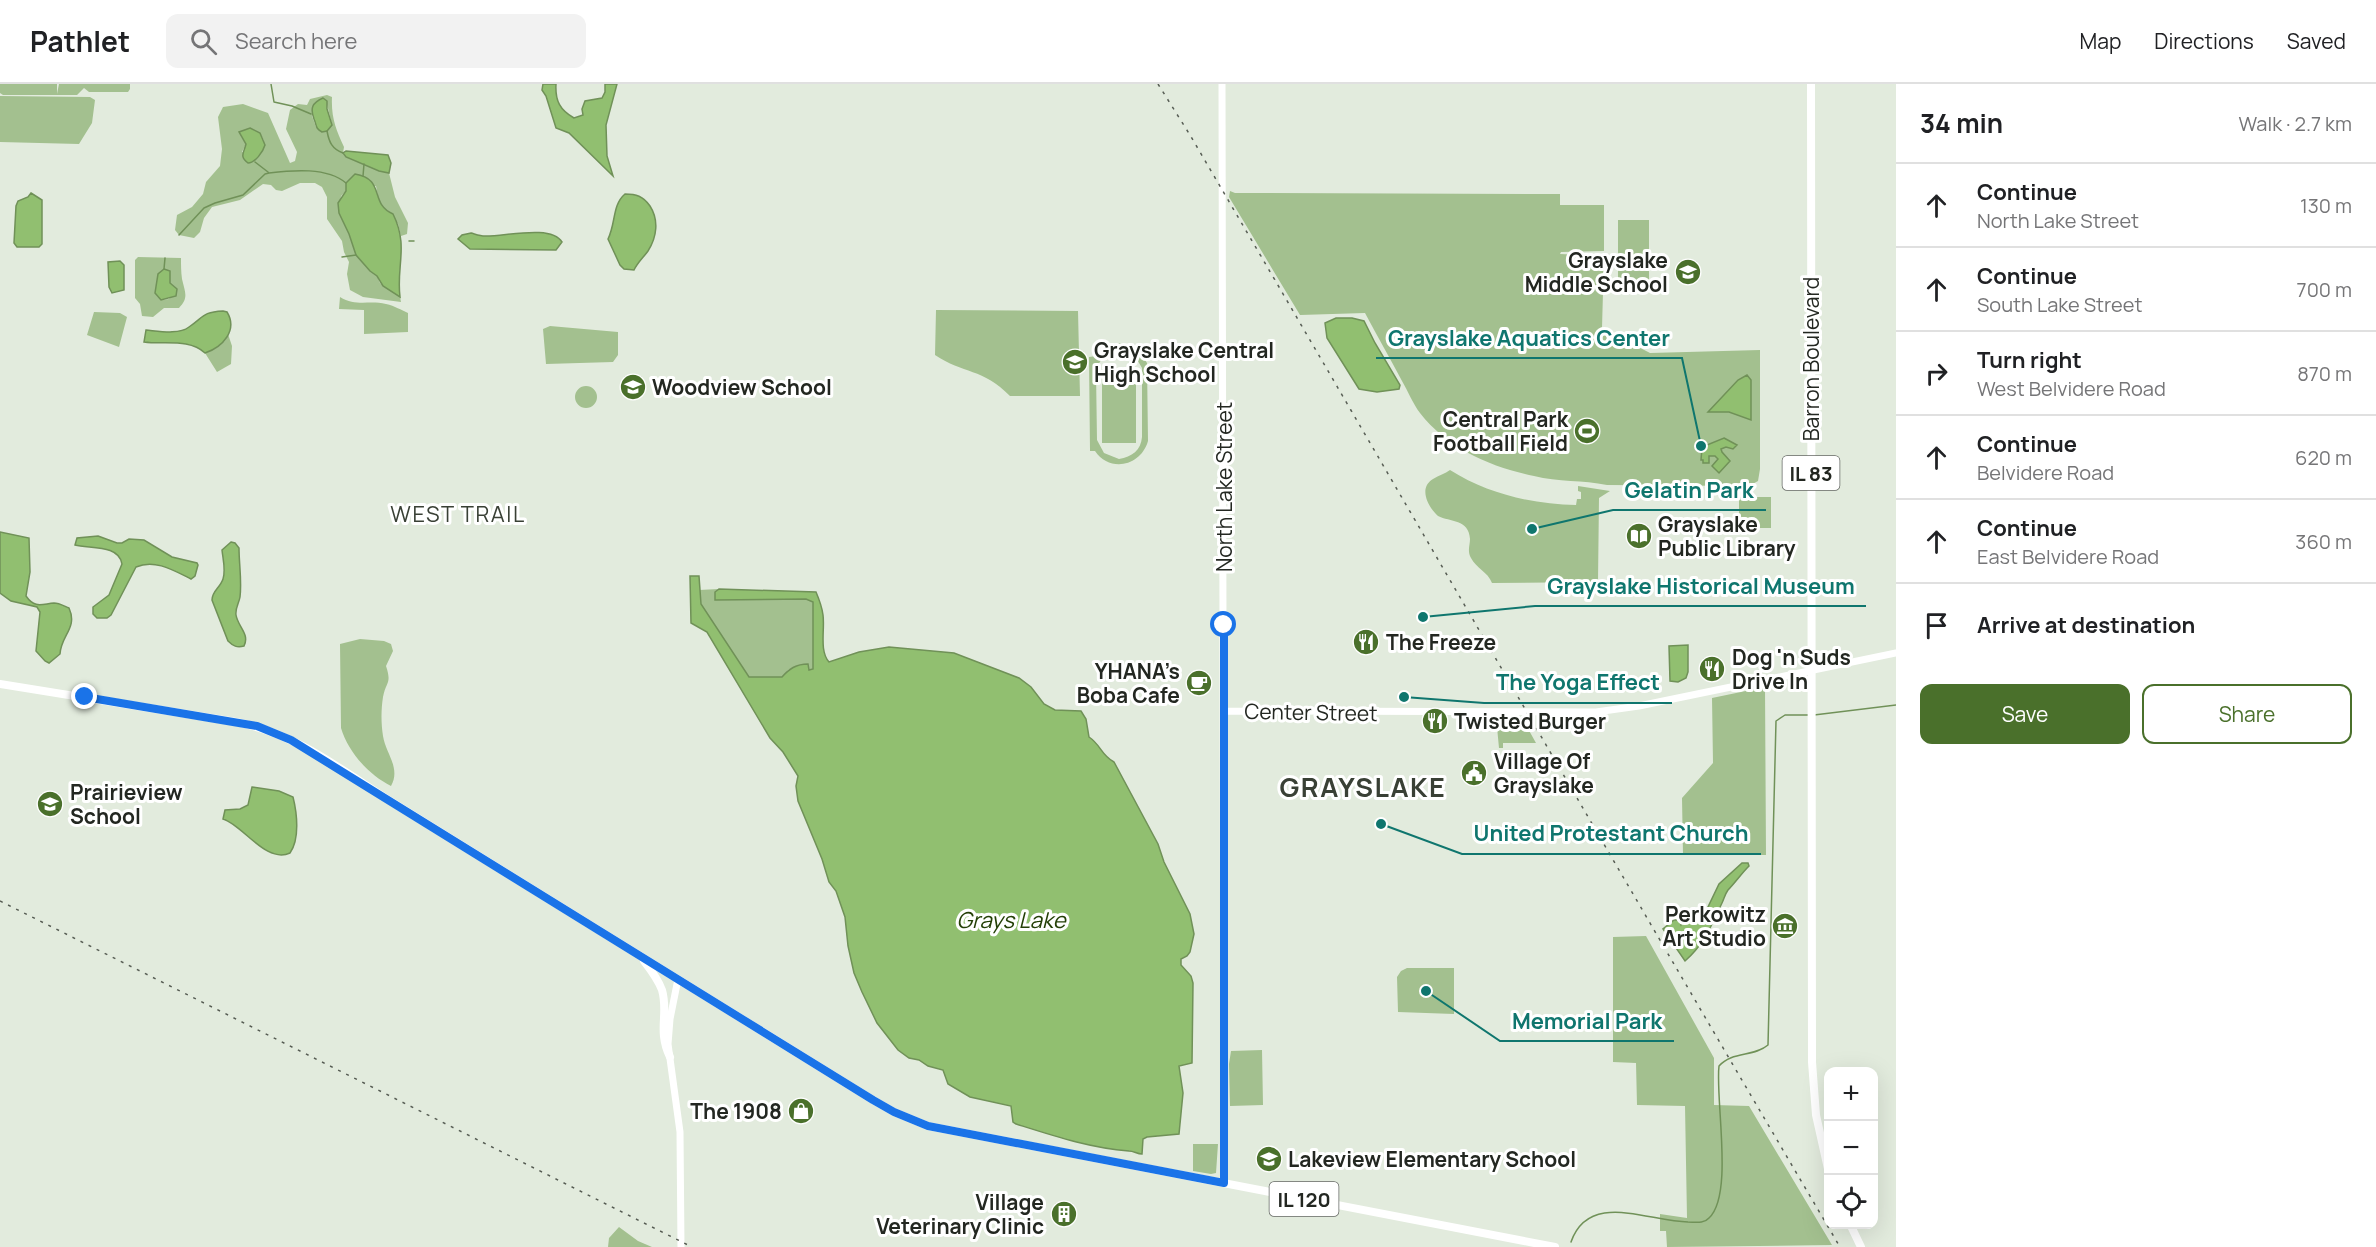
<!DOCTYPE html>
<meta charset="utf-8">
<style>
body{margin:0;font-family:Manrope,sans-serif;background:#f2f2f2;color:#202124}
.controls{position:absolute;right:18px;bottom:18px;display:grid;overflow:hidden;border-radius:12px;box-shadow:0 6px 24px #0002}
.controls button{width:54px;height:54px;display:grid;place-items:center;padding:0;border:0;border-bottom:2px solid #e0e0e0;background:#fff;color:#202124;font:30px sans-serif}
.stop{position:absolute;width:18px;height:18px;margin:-14px;border:4px solid #1a73e8;border-radius:50%;background:#fff}
.stop.end{background:#1a73e8;border-color:#fff;box-shadow:0 2px 6px #0008}
.list{margin:0;padding:0;list-style:none}
h2{display:flex;justify-content:space-between;align-items:center;height:78px;margin:0;padding:0 24px;font-size:26px}
h2 small{font-size:20px;font-weight:400;color:#757577}
.list li{display:grid;grid-template-columns:39px 1fr auto;gap:18px;align-items:center;box-sizing:border-box;height:84px;padding:0 24px;border-top:2px solid #e0e0e0}
.list b{display:block;font-size:22px;white-space:nowrap}
.list p{margin:0;font-size:20px;white-space:nowrap;color:#757577}
.list em{font-size:20px;font-style:normal;color:#757577}
.actions{display:flex;gap:12px;padding:18px 24px}
.actions a{flex:1;padding:14px 0;border:2px solid #4a702b;border-radius:12px;text-align:center;font-size:21px;color:#4a702b}
.actions .main{background:#4a702b;color:#fff}
.icon{flex:none;width:33px;height:33px;fill:none;stroke:currentColor;stroke-width:2;stroke-linecap:round;stroke-linejoin:round}
.map{position:relative;flex:none;width:1896px;height:1163px;overflow:hidden}
header{display:flex;align-items:center;gap:36px;box-sizing:border-box;height:84px;padding:0 30px;background:#fff;border-bottom:2px solid #e0e0e0}
header strong{font-size:28px}
nav{display:flex;gap:33px;margin-inline-start:auto;font-size:21px}
.search{width:420px;height:54px;background:#f2f2f2;display:flex;align-items:center;gap:15px;box-sizing:border-box;padding:0 21px;border-radius:12px;color:#757577;font-size:22px}
main{display:flex}
aside{flex:1;background:#fff}
.map>svg:first-child{display:block}
</style>
<header>
<strong>Pathlet</strong>
<div class="search"><svg class="icon" aria-label="search" viewBox="0 0 24 24"><circle cx="10" cy="10" r="6"/><path d="M15 15l6 6"/></svg>Search here</div>
<nav><a>Map</a><a>Directions</a><a>Saved</a></nav>
</header>
<main>
<div class="map">
<svg width="1896" height="1163" viewBox="0 0 1896 1163">
<rect width="100%" height="100%" fill="#e2ebdd"/>
<path fill="#a3c08f" fill-rule="evenodd" d="M 0,0 L 57,0 L 57,10 L 59,0 L 130,0 L 130,5 L 128,8 L 89,8 L 84,4 L 77,11 L 3,11 L 0,9 Z
M 327,11 L 332,13 C 331,33 336,46 344,63 L 343,69 L 346,73 L 379,87 L 389,89 L 395,113 L 408,139 L 407,150 L 401,152 L 398,140 L 379,118 L 376,102 L 346,107 L 341,112 L 339,129 L 349,150 L 356,171 L 370,187 L 377,192 L 380,199 L 400,213 L 401,218 L 363,213 L 350,206 L 347,190 L 349,178 L 344,168 L 342,157 L 327,135 L 327,113 L 322,103 L 315,99 L 300,99 L 282,107 L 276,106 L 271,101 L 263,100 L 240,116 L 212,123 L 204,134 L 200,148 L 194,154 L 179,151 L 175,146 L 177,131 L 192,123 L 203,110 L 206,98 L 220,82 L 222,65 L 218,33 L 223,23 L 243,20 L 268,29 L 290,79 L 295,77 L 297,68 L 286,45 L 290,26 L 298,20 L 307,21 L 310,15 ZM 323,15 L 326,16 L 332,41 L 316,43 L 312,32 L 319,16 ZM 260,49 L 264,57 L 257,73 L 242,68 L 246,60 L 241,52 Z
M 0,12 L 90,13 L 95,16 L 92,39 L 79,60 L 0,58 Z
M 1230,107 L 1235,109 L 1560,110 L 1560,121 L 1604,121 L 1604,167 L 1561,168 L 1560,170 L 1604,172 L 1602,244 L 1650,269 L 1760,266 L 1760,385 L 1758,397 L 1749,402 L 1607,401 C 1583,396 1558,398 1534,392 C 1491,383 1448,365 1420,329 C 1413,320 1408,307 1402,297 C 1390,274 1377,252 1365,229 L 1300,231 L 1229,113 Z
M 1618,136 L 1649,136 L 1649,199 L 1618,199 Z
M 138,173 L 181,174 C 181,181 181,188 182,195 C 185,208 189,214 179,224 L 164,224 L 153,233 L 142,232 L 140,220 L 135,214 L 135,176 ZM 170,187 L 170,199 L 175,203 L 169,215 L 161,216 L 155,209 Z
M 340,213 C 356,223 369,216 386,220 C 395,222 401,226 408,229 L 408,248 L 364,250 L 364,226 L 339,225 Z
M 936,226 L 1078,227 L 1080,312 L 1010,312 C 983,284 963,290 935,271 Z
M 94,228 L 120,229 L 127,233 L 119,263 L 87,251 Z
M 550,242 L 618,248 L 618,271 L 613,278 L 546,280 L 543,245 Z
M 228,250 L 232,262 L 231,280 L 217,288 L 205,269 C 214,266 226,260 228,250 Z
M 1121,259 L 1138,265 L 1147,279 L 1148,357 C 1141,382 1110,389 1095,367 L 1090,367 L 1089,273 C 1100,273 1106,260 1121,259 ZM 1125,266 L 1135,272 L 1142,284 L 1142,353 C 1141,366 1132,373 1119,375 L 1104,369 L 1097,356 L 1096,288 C 1099,273 1110,265 1125,266 Z
M 1102,285 L 1136,285 L 1136,359 L 1102,359 Z
M575 313a11 11 0 1 1 22 0a11 11 0 1 1-22 0Z
M 1450,386 C 1488,410 1532,420 1576,421 L 1577,415 L 1581,415 L 1581,408 L 1578,407 L 1578,402 L 1610,407 L 1599,414 L 1598,498 L 1492,499 C 1488,488 1476,484 1471,474 C 1467,467 1470,461 1470,455 C 1469,435 1450,438 1438,432 C 1428,423 1418,404 1433,395 C 1439,391 1445,390 1450,386 Z
M 1739,413 L 1771,413 L 1771,444 L 1739,444 Z
M 719,505 L 717,506 L 806,515 L 813,518 L 813,585 L 810,587 L 798,581 L 788,586 L 782,593 L 749,593 L 705,528 L 701,520 L 699,506 Z
M 360,555 L 384,557 L 391,560 L 393,567 L 386,582 C 392,600 386,597 383,613 C 381,625 381,640 383,652 C 386,670 401,684 391,702 C 369,691 348,668 341,644 L 340,560 Z
M 1765,603 L 1766,771 L 1683,771 L 1682,714 L 1713,679 L 1712,614 Z
M 1505,634 L 1522,634 L 1536,659 L 1503,659 L 1503,664 L 1499,664 L 1497,643 L 1499,643 L 1498,640 L 1505,642 Z
M 1646,852 L 1714,974 L 1714,1021 L 1749,1022 L 1832,1161 L 1667,1163 L 1666,1147 L 1660,1147 L 1660,1130 L 1687,1134 L 1685,1022 L 1637,1021 L 1636,979 L 1613,978 L 1613,853 Z
M 1407,884 L 1454,884 L 1454,930 L 1398,928 L 1397,893 L 1401,887 Z
M 1262,966 L 1263,1021 L 1230,1022 L 1229,980 L 1231,967 Z
M 1193,1060 L 1218,1060 L 1216,1089 L 1211,1090 L 1193,1087 Z
M 619,1143 L 638,1157 L 652,1163 L 608,1163 L 609,1154 Z"/>
<path fill="#91bf70" stroke="#709158" stroke-width="1.5" d="M 543,0 L 556,0 C 555,17 560,26 574,34 L 583,31 L 582,25 L 585,17 L 602,14 L 605,8 L 605,0 L 617,0 L 606,41 L 607,72 L 613,92 L 569,49 L 556,44 L 546,12 L 542,6 Z
M 323,14 L 327,17 L 327,25 L 332,41 L 327,47 L 322,48 C 315,44 317,42 314,35 C 310,24 312,19 323,14 Z
M 250,44 L 260,49 L 265,61 C 263,68 255,79 248,79 C 239,72 244,69 246,60 L 239,48 Z
M 346,67 L 388,71 L 391,79 L 389,89 L 379,87 L 346,73 L 343,69 Z
M 355,90 C 386,95 369,120 393,130 C 409,162 396,182 400,213 L 383,202 L 377,192 L 370,187 L 356,171 L 349,150 L 339,129 L 338,119 L 346,107 L 346,99 Z
M 31,109 L 42,116 L 42,160 L 39,163 L 17,163 L 14,159 L 16,122 L 18,117 L 28,113 Z
M 625,110 C 636,110 643,112 650,122 C 659,136 657,153 648,167 C 643,174 638,178 634,186 L 624,185 L 620,181 L 608,155 C 616,139 612,121 625,110 Z
M 471,149 C 475,150 480,152 485,152 C 503,153 551,140 562,158 L 556,166 L 470,165 L 458,155 L 462,151 Z
M 120,177 L 124,181 L 124,206 L 112,209 L 109,203 L 108,178 Z
M 164,185 L 170,187 L 170,199 L 177,205 L 176,212 L 161,216 L 155,209 L 158,190 Z
M 223,227 L 227,228 C 238,246 223,263 205,269 C 189,254 164,261 144,258 L 146,246 C 158,247 179,251 189,243 C 204,233 202,228 223,227 Z
M 1336,234 L 1352,234 L 1364,237 L 1375,259 L 1400,301 L 1399,305 L 1377,308 L 1359,305 L 1327,254 L 1325,239 Z
M 1747,291 L 1751,296 L 1751,336 L 1729,328 L 1708,328 L 1738,296 Z
M 1724,354 L 1737,361 L 1733,365 L 1726,363 L 1721,365 L 1722,368 L 1730,377 L 1719,389 L 1712,382 L 1718,375 L 1715,372 L 1709,372 L 1709,379 L 1703,379 L 1703,376 L 1701,376 L 1702,363 Z
M 0,448 L 29,454 L 30,488 L 26,512 C 35,525 42,520 54,519 C 59,519 64,522 69,524 C 78,544 61,551 60,570 L 49,579 L 45,577 L 36,567 L 40,528 L 37,523 L 11,517 L 0,509 Z
M 98,452 L 117,459 L 122,459 L 129,455 L 144,456 L 172,473 L 197,479 L 198,481 L 195,492 L 191,495 C 173,486 155,475 136,483 L 111,531 L 107,534 L 97,534 L 93,530 L 93,523 L 109,511 L 122,480 C 119,460 89,465 75,461 L 77,454 Z
M 231,458 L 235,459 L 239,464 C 239,480 242,497 240,513 C 239,519 235,524 236,531 C 238,543 250,550 244,562 C 237,564 233,562 228,557 L 212,516 C 212,507 220,504 223,495 C 226,486 223,476 222,466 Z
M 690,492 L 699,492 L 701,520 L 749,593 L 782,593 C 789,585 796,580 808,580 L 809,586 L 813,585 L 813,518 L 806,515 L 715,516 L 715,508 L 719,505 L 816,508 C 819,515 822,523 823,531 C 825,545 819,567 829,578 L 859,568 L 889,563 L 954,569 L 1019,594 L 1031,603 L 1044,620 L 1055,626 L 1081,627 L 1086,635 L 1089,653 C 1101,661 1101,671 1114,678 L 1158,760 L 1164,778 L 1190,830 L 1194,850 L 1190,868 L 1187,872 L 1181,875 L 1181,881 L 1191,892 L 1193,899 L 1192,979 L 1179,982 L 1183,1009 L 1179,1050 L 1147,1053 L 1143,1055 L 1142,1070 C 1137,1070 1134,1067 1129,1067 C 1090,1064 1054,1052 1016,1040 L 1013,1038 L 1011,1022 L 970,1013 L 948,1000 L 943,986 L 928,982 L 919,976 L 909,974 L 898,966 L 877,939 L 862,908 L 854,889 L 848,862 L 845,833 L 836,807 L 829,798 L 822,775 L 798,717 L 796,702 L 798,692 L 783,668 L 770,654 L 707,548 L 691,539 Z
M 1688,561 L 1688,588 L 1686,594 L 1678,598 L 1670,597 L 1669,562 Z
M 252,703 L 279,707 L 293,713 C 297,729 300,755 290,769 C 266,780 243,741 223,735 L 225,726 L 240,725 L 248,721 Z
M 1742,779 L 1748,779 L 1749,782 C 1741,790 1735,799 1728,806 C 1725,810 1724,815 1722,819 C 1712,840 1704,861 1685,877 L 1663,845 L 1674,836 L 1679,836 L 1681,841 L 1684,835 L 1699,824 L 1706,827 L 1719,800 Z"/>
<g fill="none" stroke-linecap="round" stroke-linejoin="round">
<path stroke="#709158" stroke-width="1.5" d="M 271,0 L 274,18 L 292,22 L 311,30
M 327,47 C 329,58 332,65 343,69
M 255,78 L 268,88
M 363,92 L 364,80
M 179,151 L 204,124 L 215,119 L 243,111 L 265,90 L 269,89 C 293,86 327,83 346,99
M 409,157 L 414,157
M 342,173 L 356,171
M 164,185 L 165,174
M 1814,631 L 1896,621
M 1571,1158 C 1589,1107 1647,1137 1688,1138 C 1695,1138 1704,1140 1709,1134 C 1734,1111 1715,1015 1719,982 C 1732,967 1754,973 1768,961 L 1776,637 L 1785,631 L 1809,631"/>
<path stroke="#fff" stroke-width="7" d="M 1222,0 L 1224,1099
M 1224,627 L 1596,628 L 1639,622 L 1896,569
M 678,895 L 670,935 L 668,960 L 680,1048 L 681,1163"/>
<path stroke="#fff" stroke-width="8" d="M 1811,0 L 1812,978 L 1816,1031 L 1828,1085
M 0,600 L 236,638 C 296,649 344,688 395,720 L 873,1016 L 894,1028 L 928,1042 L 1555,1163
M 644,877 C 651,886 658,895 662,906 C 669,930 657,946 670,973
M 1850,1140 L 1861,1163"/>
<path stroke="#575d54" stroke-width="1.5" stroke-dasharray="3 6" stroke-linecap="butt" d="M 1158,0 L 1190,51 C 1407,421 1622,793 1840,1163
M 0,817 L 692,1163"/>
</g>
<g fill="none" stroke-linecap="round" stroke-linejoin="round">
<path stroke="#1a73e8" stroke-width="8" d="M 85,613 L 257,642 L 291,656 L 873,1016 L 894,1028 L 928,1042 L 1224,1099 L 1224,541"/>
</g>
<defs>
<g id="school-disc" transform="scale(1.35)"><circle r="9.5" fill="#4a702b" stroke="#fff"/><path d="M0-5L7-2L0 1L-7-2ZM-4 1L0 2.5L4 1V4Q0 6-4 4Z" fill="#fff"/></g>
<g id="stadium-disc" transform="scale(1.35)"><circle r="9.5" fill="#4a702b" stroke="#fff"/><path d="M0-5a6.5 5 0 1 0 0 10a6.5 5 0 1 0 0-10ZM-3.5-1.8h7v3.6h-7Z" fill="#fff"/></g>
<g id="library-disc" transform="scale(1.35)"><circle r="9.5" fill="#4a702b" stroke="#fff"/><path d="M-6-4Q-3-5.5-.7-3.5V5Q-3 3-6 4ZM6-4Q3-5.5 .7-3.5V5Q3 3 6 4Z" fill="#fff"/></g>
<g id="restaurant-disc" transform="scale(1.35)"><circle r="9.5" fill="#4a702b" stroke="#fff"/><path d="M-5-6h1v4h1v-4h1v4h1v-4h1v5L-1.5 .5V6h-2V.5L-5-1ZM5-6V6H3V1.5H1.5Q1.5-4 5-6Z" fill="#fff"/></g>
<g id="cafe-disc" transform="scale(1.35)"><circle r="9.5" fill="#4a702b" stroke="#fff"/><path d="M-5.5-4.5H6V0H3Q3 3.5 0 3.5H-2.5Q-5.5 3.5-5.5 0ZM3-3.2v2h1.7v-2ZM-6 4.5H4V6H-6Z" fill="#fff"/></g>
<g id="civic-disc" transform="scale(1.35)"><circle r="9.5" fill="#4a702b" stroke="#fff"/><path d="M-.6-6.5H3V-4.5H.6V-3L4-1V1h2V6H-6V1h2V-1L-.6-3ZM-1.2 2.5V6h2.4V2.5Z" fill="#fff"/></g>
<g id="museum-disc" transform="scale(1.35)"><circle r="9.5" fill="#4a702b" stroke="#fff"/><path d="M0-6L6-3V-2H-6V-3ZM-5-1h2V3h-2ZM-1-1h2V3h-2ZM3-1h2V3H3ZM-6 4H6V6H-6Z" fill="#fff"/></g>
<g id="shop-disc" transform="scale(1.35)"><circle r="9.5" fill="#4a702b" stroke="#fff"/><path d="M-5-2.5h2.3a2.7 3.5 0 0 1 5.4 0H5L5.5 6h-11ZM-1.5-2.5h3a1.5 2.3 0 0 0-3 0Z" fill="#fff"/></g>
<g id="building-disc" transform="scale(1.35)"><circle r="9.5" fill="#4a702b" stroke="#fff"/><path d="M-4-6H4V6H1V3H-1V6H-4ZM-2.5-4.3h1.7v1.8h-1.7ZM.8-4.3h1.7v1.8H.8ZM-2.5-1h1.7V.8h-1.7ZM.8-1h1.7V.8H.8Z" fill="#fff"/></g>
</defs>
<g fill-rule="evenodd">
<use href="#school-disc" x="1688" y="188"/>
<use href="#school-disc" x="1075" y="278"/>
<use href="#school-disc" x="633" y="303"/>
<use href="#stadium-disc" x="1587" y="347"/>
<use href="#library-disc" x="1639" y="452"/>
<use href="#restaurant-disc" x="1366" y="558"/>
<use href="#restaurant-disc" x="1712" y="585"/>
<use href="#cafe-disc" x="1199" y="599"/>
<use href="#restaurant-disc" x="1435" y="637"/>
<use href="#civic-disc" x="1474" y="689"/>
<use href="#school-disc" x="50" y="720"/>
<use href="#museum-disc" x="1785" y="842"/>
<use href="#shop-disc" x="801" y="1027"/>
<use href="#school-disc" x="1269" y="1075"/>
<use href="#building-disc" x="1064" y="1130"/>
</g>
<g text-anchor="middle" dominant-baseline="central" stroke-width="6" stroke-linejoin="round" paint-order="stroke">
<g fill="#fff" stroke="#656864" stroke-width="1.5">
<rect x="1782.5" y="372" width="57" height="34" rx="4.5"/>
<rect x="1269.5" y="1098" width="69" height="34" rx="4.5"/>
</g>
<g font-size="20" font-weight="bold" fill="#232721">
<text x="1811" y="389">IL 83</text>
<text x="1304" y="1115">IL 120</text>
</g>
<g font-size="21" font-weight="bold" fill="#232721" stroke="#fff" text-anchor="start">
<text x="1668" y="176" text-anchor="end">Grayslake<tspan x="1668" dy="24">Middle School</tspan></text>
<text x="1094" y="266">Grayslake Central<tspan x="1094" dy="24">High School</tspan></text>
<text x="652" y="303">Woodview School</text>
<text x="1568" y="335" text-anchor="end">Central Park<tspan x="1568" dy="24">Football Field</tspan></text>
<text x="1658" y="440">Grayslake<tspan x="1658" dy="24">Public Library</tspan></text>
<text x="1386" y="558">The Freeze</text>
<text x="1732" y="573">Dog 'n Suds<tspan x="1732" dy="24">Drive In</tspan></text>
<text x="1180" y="587" text-anchor="end">YHANA’s<tspan x="1180" dy="24">Boba Cafe</tspan></text>
<text x="1454" y="637">Twisted Burger</text>
<text x="1494" y="677">Village Of<tspan x="1494" dy="24">Grayslake</tspan></text>
<text x="70" y="708">Prairieview<tspan x="70" dy="24">School</tspan></text>
<text x="1766" y="830" text-anchor="end">Perkowitz<tspan x="1766" dy="24">Art Studio</tspan></text>
<text x="782" y="1027" text-anchor="end">The 1908</text>
<text x="1288" y="1075">Lakeview Elementary School</text>
<text x="1044" y="1118" text-anchor="end">Village<tspan x="1044" dy="24">Veterinary Clinic</tspan></text>
</g>
<g font-size="21" fill="#232721" stroke="#fff">
<text transform="translate(1811 275) rotate(-90)">Barron Boulevard</text>
<text transform="translate(1224 403) rotate(-90)">North Lake Street</text>
<text transform="translate(1311 628) rotate(1)">Center Street</text>
</g>
<g font-size="22" letter-spacing="1.5" fill="#394035" stroke="#fff">
<text x="458" y="430">WEST TRAIL</text>
</g>
<g font-size="22" font-style="italic" fill="#244007" stroke="#fff">
<text x="1011" y="836">Grays Lake</text>
</g>
<g font-size="27" font-weight="bold" letter-spacing="1.5" fill="#394035" stroke="#fff">
<text x="1363" y="702">GRAYSLAKE</text>
</g>
</g>
<path fill="none" stroke="#0f766e" stroke-width="2" d="M1701 362L1682 274H1376M1532 445L1613 426H1766M1423 533L1535 522H1866M1404 613L1484 619H1672M1381 740L1462 770H1761M1426 907L1500 957H1674"/>
<g fill="#0f766e" stroke="#fff" stroke-width="2">
<circle cx="1701" cy="362" r="6"/>
<circle cx="1532" cy="445" r="6"/>
<circle cx="1423" cy="533" r="6"/>
<circle cx="1404" cy="613" r="6"/>
<circle cx="1381" cy="740" r="6"/>
<circle cx="1426" cy="907" r="6"/>
</g>
<g font-size="22" text-anchor="middle" font-weight="bold" fill="#0f766e" stroke="#fff" stroke-width="6" stroke-linejoin="round" paint-order="stroke">
<text x="1529" y="262">Grayslake Aquatics Center</text>
<text x="1689" y="414">Gelatin Park</text>
<text x="1701" y="510">Grayslake Historical Museum</text>
<text x="1578" y="606">The Yoga Effect</text>
<text x="1611" y="757">United Protestant Church</text>
<text x="1587" y="945">Memorial Park</text>
</g>
</svg>
<div class="controls">
<button>+</button>
<button>−</button>
<button><svg class="icon" aria-label="locate" viewBox="0 0 24 24"><circle cx="12" cy="12" r="6"/><path d="M12 2v4M12 18v4M2 12h4M18 12h4"/></svg></button>
</div>
<div class="stop" style="left:1224px;top:541px"></div>
<div class="stop end" style="left:85px;top:613px"></div>
</div>
<aside>
<h2>34 min<small>Walk · 2.7 km</small></h2>
<ul class="list">
<li><svg class="icon" aria-label="ahead" viewBox="0 0 24 24"><path d="M12 20V5M6 11l6-6 6 6"/></svg><div><b>Continue</b><p>North Lake Street</p></div><em>130 m</em></li>
<li><svg class="icon" aria-label="ahead" viewBox="0 0 24 24"><path d="M12 20V5M6 11l6-6 6 6"/></svg><div><b>Continue</b><p>South Lake Street</p></div><em>700 m</em></li>
<li><svg class="icon" aria-label="right" viewBox="0 0 24 24"><path d="M7 20v-9h11M14 6l5 5-5 5"/></svg><div><b>Turn right</b><p>West Belvidere Road</p></div><em>870 m</em></li>
<li><svg class="icon" aria-label="ahead" viewBox="0 0 24 24"><path d="M12 20V5M6 11l6-6 6 6"/></svg><div><b>Continue</b><p>Belvidere Road</p></div><em>620 m</em></li>
<li><svg class="icon" aria-label="ahead" viewBox="0 0 24 24"><path d="M12 20V5M6 11l6-6 6 6"/></svg><div><b>Continue</b><p>East Belvidere Road</p></div><em>360 m</em></li>
<li><svg class="icon" aria-label="arrive" viewBox="0 0 24 24"><path d="M6 21V4h12l-3 4 3 4H6"/></svg><div><b>Arrive at destination</b></div></li>
</ul>
<div class="actions"><a class="main">Save</a><a>Share</a></div>
</aside>
</main>
